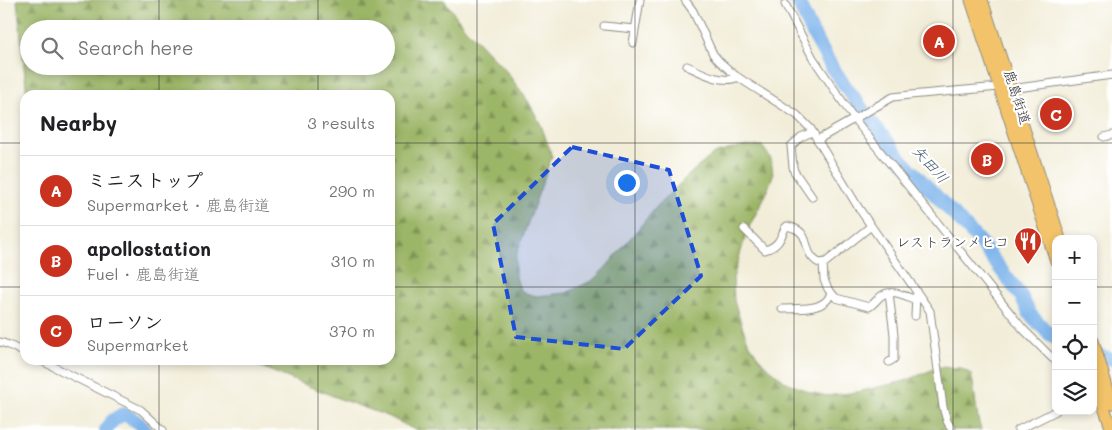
<!DOCTYPE html>
<meta charset="utf-8">
<style>
body{margin:0;font-family:Mali,"Klee One",sans-serif;background:#f2f2f2;color:#202124}
.controls{position:absolute;right:15px;bottom:15px;display:grid;overflow:hidden;border-radius:10px;box-shadow:0 2px 8px #0003}
.controls button{width:45px;height:45px;display:grid;place-items:center;padding:0;border:0;border-bottom:1px solid #e0e0e0;background:#fff;color:#202124;font:25px sans-serif}
.you{position:absolute;left:626px;top:182px;width:18px;height:18px;margin:-12px;border:4px solid #fff;border-radius:50%;background:#1a73e8;box-shadow:0 0 0 8px #1a73e833}
.badge{display:grid;place-items:center;width:32px;height:32px;border-radius:50%;background:#c8321e;color:#fff;font-size:16px;font-weight:700}
.pin{position:absolute;translate:-50% -50%;border:2px solid #fff;box-shadow:0 1px 5px #0006}
.list{margin:0;padding:0;list-style:none}
h2{display:flex;justify-content:space-between;align-items:center;height:65px;margin:0;padding:0 20px;font-size:21px}
h2 small{font-size:16px;font-weight:400;color:#757577}
.list li{display:grid;grid-template-columns:32px 1fr auto;gap:15px;align-items:center;box-sizing:border-box;height:70px;padding:0 20px;border-top:1px solid #e0e0e0}
.list b{display:block;font-size:19px;white-space:nowrap}
.list p{margin:0;font-size:16px;white-space:nowrap;color:#757577}
.list em{font-size:16px;font-style:normal;color:#757577}
.icon{flex:none;width:28px;height:28px;fill:none;stroke:currentColor;stroke-width:2;stroke-linecap:round;stroke-linejoin:round}
.map{position:relative;flex:none;width:1112px;height:430px;overflow:hidden}
.search{position:absolute;background:#fff;box-shadow:0 2px 8px #0003;left:20px;top:20px;width:375px;height:55px;display:flex;align-items:center;gap:12px;box-sizing:border-box;padding:0 18px;border-radius:28px;color:#757577;font-size:19px}
.panel{position:absolute;background:#fff;box-shadow:0 2px 8px #0003;left:20px;top:90px;width:375px;height:275px;border-radius:15px}
.map>svg:first-child{display:block}
</style>
<div class="map">
<svg width="1112" height="430" viewBox="0 0 1112 430">
<defs>
<pattern id="forest-firs" width="22" height="20" patternUnits="userSpaceOnUse" patternTransform="scale(1.25)"><rect width="22" height="20" fill="#9cb667"/><path d="M5 1l3.5 6h-7zM16 11l3.5 6h-7z" fill="#7f9455"/></pattern>
</defs>
<rect width="100%" height="100%" fill="#fff"/>
<filter id="ink" filterUnits="userSpaceOnUse"><feTurbulence type="fractalNoise" baseFrequency=".02" numOctaves="2"/><feDisplacementMap in="SourceGraphic" scale="10" xChannelSelector="R" yChannelSelector="G"/><feConvolveMatrix kernelMatrix="1 2 1 2 8 2 1 2 1" color-interpolation-filters="sRGB"/></filter>
<filter id="wash" filterUnits="userSpaceOnUse"><feTurbulence type="fractalNoise" baseFrequency=".0096" numOctaves="4" result="noise"/><feDisplacementMap in="SourceGraphic" scale="20" xChannelSelector="R" yChannelSelector="G"/><feGaussianBlur stdDeviation="1.12" result="paint"/><feColorMatrix in="noise" values="0 0 0 0 0 0 0 0 0 0 0 0 0 0 0 0 0 1.4 0 .05"/><feComposite in="paint" operator="in"/></filter>
<g filter="url(#wash)">
<rect width="100%" height="100%" fill="#f2edd8"/>
<path fill="url(#forest-firs)" stroke="#647049" fill-rule="evenodd" d="M 17,0 L 444,0 L 465,28 L 506,71 L 528,101 L 541,125 L 552,156 L 516,256 L 515,274 L 520,290 L 528,294 L 537,296 L 566,293 L 593,280 L 607,266 L 659,204 L 693,171 L 714,154 L 735,148 L 749,146 L 762,146 L 771,159 L 773,175 L 766,194 L 747,231 L 733,278 L 734,301 L 741,323 L 748,342 L 762,362 L 784,381 L 809,392 L 827,396 L 857,392 L 905,381 L 939,367 L 961,368 L 971,374 C 976,393 975,412 981,430 L 415,430 L 390,417 L 343,400 L 244,360 L 390,360 L 390,95 L 27,95 ZM 29,29 L 386,29 L 386,66 L 29,66 Z"/>
<g fill="none" stroke-linecap="round" stroke-linejoin="round">
<path stroke="#7cb3eb" stroke-width="14" d="M 797,0 L 812,32 L 833,69 L 873,124 L 903,161 L 979,241 L 1021,296 L 1030,314 L 1048,333 L 1056,339
M 1093,354 L 1112,359
M 106,430 L 112,421 L 123,414 C 133,418 138,422 145,430"/>
</g>
</g>
<g filter="url(#ink)">
<g fill="none" stroke-linecap="round" stroke-linejoin="round">
<g stroke="#8e8c82" stroke-width="9">
<path id="street" d="M 685,0 L 693,11 L 713,54 L 719,61 L 736,76 L 797,115 L 811,129 L 858,207 L 930,311 L 943,407 L 947,421 L 952,430
M 785,4 L 813,58 L 855,120 L 1023,329 L 1052,358 L 1056,361
M 604,26 L 635,29
M 633,43 L 640,0
M 687,66 C 700,72 724,85 738,77
M 1010,89 L 1112,75
M 1104,137 L 1112,135
M 817,140 L 893,97 L 910,95 L 999,87
M 812,197 L 794,171 L 793,167 L 791,146 L 801,137 L 812,132
M 744,229 L 765,250 C 778,246 780,240 785,228 L 787,226 C 815,232 799,251 819,263 L 826,262 L 871,226
M 823,263 L 824,280 L 828,289 L 836,298 L 869,307 C 874,304 877,299 881,296 C 892,288 905,296 916,300
M 782,309 C 795,308 817,311 827,300 C 829,298 830,295 831,292
M 915,316 L 916,296
M 0,342 L 9,345 L 25,353
M 40,360 L 141,410 L 163,430
M 889,362 L 894,359 L 894,335 L 889,293
M 1018,430 L 1056,411"/>
</g>
<g stroke="#8e8c82" stroke-width="13">
<path id="primary" d="M 971,0 L 1056,261
M 982,0 L 1060,239
M 1093,341 L 1112,403
M 1093,376 L 1112,430"/>
</g>
<use href="#street" stroke="#fff" stroke-width="7"/>
<use href="#primary" stroke="#f2c36a" stroke-width="11"/>
</g>
</g>
<path fill="#1d4ed8" fill-opacity="0.2" stroke="#1d4ed8" stroke-width="4" stroke-dasharray="10 6" stroke-linejoin="round" d="M 572,147 L 669,170 L 701,276 L 624,349 L 516,337 L 493,224 Z"/>
<path fill="none" stroke="#2b2b2b" stroke-width="1" stroke-opacity="0.55" d="M 159,0 L 159,29M 318,0 L 318,29M 477,0 L 477,430M 635,0 L 635,430M 794,0 L 794,430M 953,0 L 953,430M 159,66 L 159,95M 318,66 L 318,95M 0,143 L 25,143M 390,143 L 1112,143M 0,287 L 25,287M 390,287 L 1056,287M 1093,287 L 1112,287M 159,360 L 159,430M 318,360 L 318,430"/>
<defs>
<g id="restaurant-pin" transform="scale(1.4375)"><path d="M0 17L-7.5 6A9.5 9.5 0 1 1 7.5 6Z" fill="#c8321e" stroke="#fff"/><path d="M-5-6h1v4h1v-4h1v4h1v-4h1v5L-1.5 .5V6h-2V.5L-5-1ZM5-6V6H3V1.5H1.5Q1.5-4 5-6Z" fill="#fff"/></g>
</defs>
<g fill-rule="evenodd">
<use href="#restaurant-pin" x="1028" y="241"/>
</g>
<g text-anchor="middle" dominant-baseline="central" stroke-width="4.5" stroke-linejoin="round" paint-order="stroke">
<g font-size="14" fill="#2b2b2b" stroke="#fff">
<text transform="translate(1018 97) rotate(72)">鹿島街道</text>
</g>
<g font-size="14" fill="#2b2b2b" stroke="#fff" text-anchor="end">
<text x="1009" y="241">レストランメヒコ</text>
</g>
<g font-size="15" font-style="italic" fill="#475b6e" stroke="#fff">
<text transform="translate(931 164) rotate(48)">矢田川</text>
</g>
</g>
</svg>
<div class="controls">
<button>+</button>
<button>−</button>
<button><svg class="icon" aria-label="locate" viewBox="0 0 24 24"><circle cx="12" cy="12" r="6"/><path d="M12 2v4M12 18v4M2 12h4M18 12h4"/></svg></button>
<button><svg class="icon" aria-label="layers" viewBox="0 0 24 24"><path d="M12 4l9 5-9 5-9-5zM3 14l9 5 9-5"/></svg></button>
</div>
<div class="you"></div>
<div class="pin badge" style="left:939px;top:41px">A</div>
<div class="pin badge" style="left:987px;top:159px">B</div>
<div class="pin badge" style="left:1056px;top:114px">C</div>
<div class="search"><svg class="icon" aria-label="search" viewBox="0 0 24 24"><circle cx="10" cy="10" r="6"/><path d="M15 15l6 6"/></svg>Search here</div>
<section class="panel">
<h2>Nearby<small>3 results</small></h2>
<ul class="list">
<li><span class="badge">A</span><div><b>ミニストップ</b><p>Supermarket · 鹿島街道</p></div><em>290 m</em></li>
<li><span class="badge">B</span><div><b>apollostation</b><p>Fuel · 鹿島街道</p></div><em>310 m</em></li>
<li><span class="badge">C</span><div><b>ローソン</b><p>Supermarket</p></div><em>370 m</em></li>
</ul>
</section>
</div>
